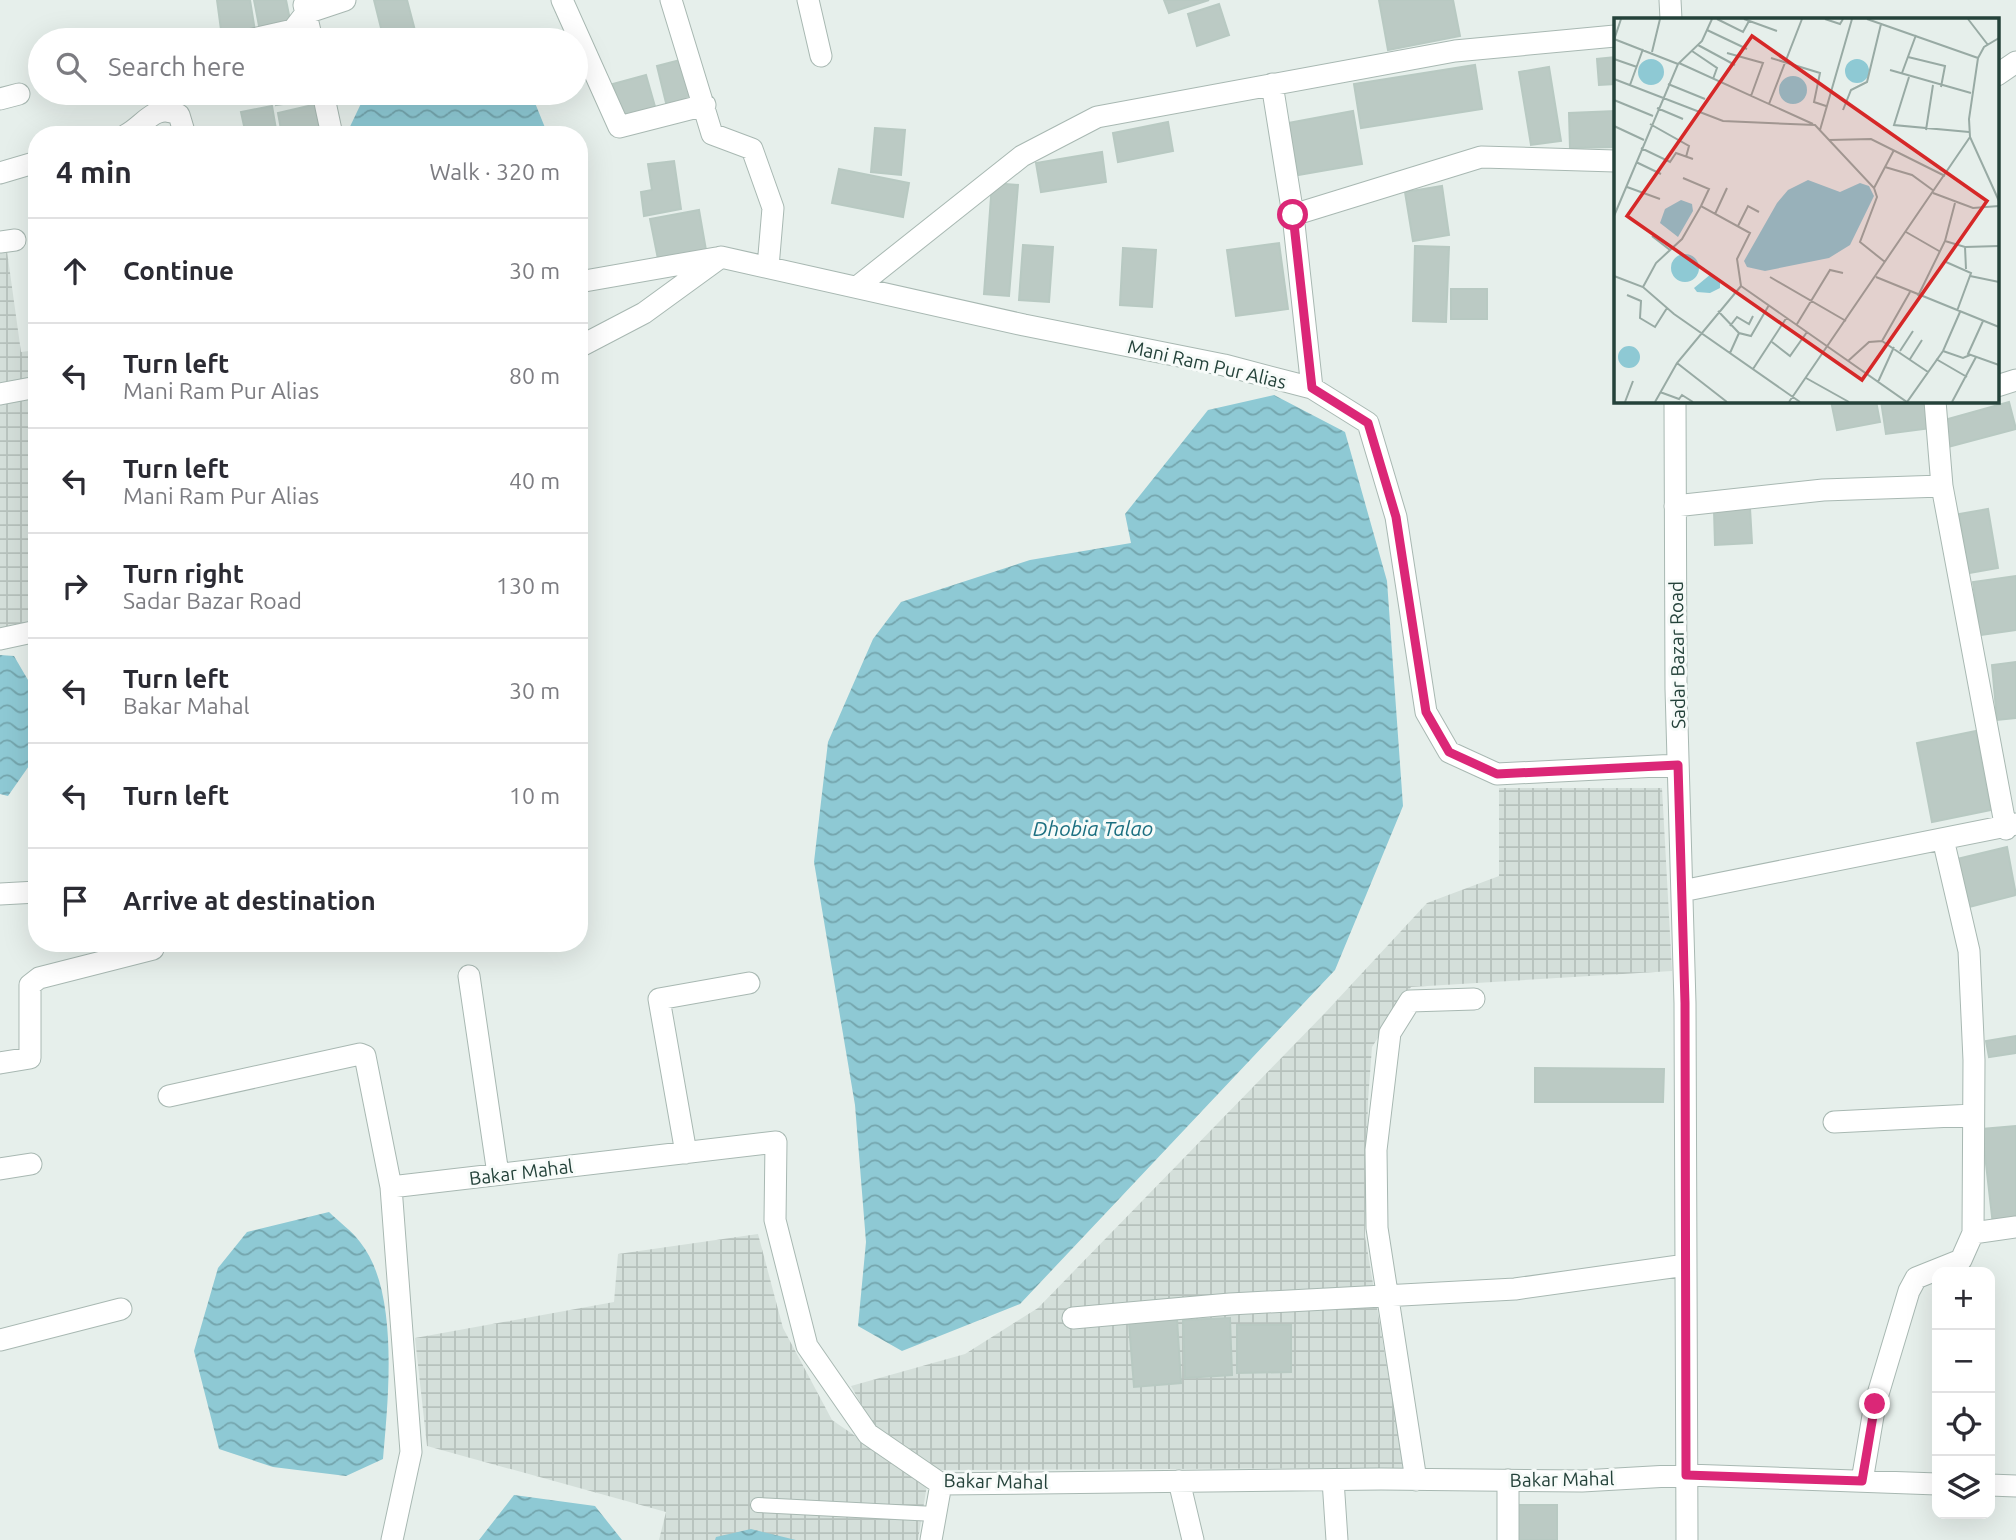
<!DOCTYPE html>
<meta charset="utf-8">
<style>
body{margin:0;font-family:Ubuntu,sans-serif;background:#f2f2f3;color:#2b2b33}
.controls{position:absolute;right:21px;bottom:21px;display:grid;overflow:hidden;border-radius:14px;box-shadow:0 7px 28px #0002}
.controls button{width:63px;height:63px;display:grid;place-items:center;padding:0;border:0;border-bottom:2px solid #e1e1e2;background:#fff;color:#2b2b33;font:35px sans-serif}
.stop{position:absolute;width:21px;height:21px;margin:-16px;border:5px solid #db2777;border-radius:50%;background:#fff}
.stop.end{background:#db2777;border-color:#fff;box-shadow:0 2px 7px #0008}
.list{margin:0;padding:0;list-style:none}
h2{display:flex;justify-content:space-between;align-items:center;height:91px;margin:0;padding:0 28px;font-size:30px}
h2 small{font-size:23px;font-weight:400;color:#7c7c81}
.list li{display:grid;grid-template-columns:46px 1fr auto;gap:21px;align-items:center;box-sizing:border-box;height:105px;padding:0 28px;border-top:2px solid #e1e1e2}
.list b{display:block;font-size:26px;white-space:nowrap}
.list p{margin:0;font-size:23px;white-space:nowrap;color:#7c7c81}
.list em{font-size:23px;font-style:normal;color:#7c7c81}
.icon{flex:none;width:38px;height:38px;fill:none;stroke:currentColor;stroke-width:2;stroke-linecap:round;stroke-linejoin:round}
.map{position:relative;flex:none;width:2016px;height:1540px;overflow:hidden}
.search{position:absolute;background:#fff;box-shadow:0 7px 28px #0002;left:28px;top:28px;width:560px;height:77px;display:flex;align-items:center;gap:18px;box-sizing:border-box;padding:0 24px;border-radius:38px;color:#7c7c81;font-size:26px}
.panel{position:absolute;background:#fff;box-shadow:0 7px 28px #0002;left:28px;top:126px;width:560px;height:826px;border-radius:28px}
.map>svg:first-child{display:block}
</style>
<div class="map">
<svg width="2016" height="1540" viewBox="0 0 2016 1540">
<defs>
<pattern id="industrial-grid" width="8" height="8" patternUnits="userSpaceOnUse" patternTransform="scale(1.75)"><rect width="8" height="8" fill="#d4dfda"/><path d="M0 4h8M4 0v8" fill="none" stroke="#b6c1bc"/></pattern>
<pattern id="water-waves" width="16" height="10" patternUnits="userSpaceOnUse" patternTransform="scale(1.75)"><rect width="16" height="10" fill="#8ec9d4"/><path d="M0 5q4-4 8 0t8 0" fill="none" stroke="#74a5ad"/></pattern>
</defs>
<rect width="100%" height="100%" fill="#e6efeb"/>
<path fill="url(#industrial-grid)" d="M 7,251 L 21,352 L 37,350 L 37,623 L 0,630 L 0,252 Z
M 1499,788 L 1662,788 L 1672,971 L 1411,987 L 1372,1047 L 1368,1101 L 1365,1236 L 1404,1468 L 932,1470 L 872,1424 L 851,1386 L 965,1354 L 1038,1308 L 1325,1013 L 1427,903 L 1499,876 Z
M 758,1234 L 783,1328 L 832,1420 L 927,1485 L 918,1540 L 659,1540 L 666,1512 L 427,1446 L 415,1338 L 614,1302 L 618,1254 Z"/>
<path fill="url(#water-waves)" d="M 366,93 L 531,93 L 548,135 L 346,135 Z
M 1274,395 L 1345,432 L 1387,581 L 1403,806 L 1335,970 L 1020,1304 L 902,1351 L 858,1326 L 866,1242 L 855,1105 L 814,862 L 828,742 L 873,639 L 901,602 L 1030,560 L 1131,543 L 1125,514 L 1208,410 Z
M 0,655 L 14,656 L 28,680 L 31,763 L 8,796 L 0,794 Z
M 329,1212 C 339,1222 352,1231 360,1242 C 400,1291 388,1400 383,1459 L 346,1476 L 273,1467 L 219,1449 L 194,1351 L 218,1268 L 247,1232 Z
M 514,1495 L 595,1506 L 622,1540 L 479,1540 Z
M 751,1529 L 796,1540 L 715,1540 L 716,1537 Z"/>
<path fill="#bbcac4" stroke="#b8c9c2" stroke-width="2" d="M 217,0 L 250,0 L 255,31 L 222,37 Z
M 254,0 L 286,0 L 291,25 L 260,31 Z
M 374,0 L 407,0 L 417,38 L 384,40 Z
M 1164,0 L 1209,0 L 1169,13 Z
M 1379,0 L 1453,0 L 1460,36 L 1388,50 Z
M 1219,4 L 1229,35 L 1197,46 L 1188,14 Z
M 1615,57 L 1615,84 L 1599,85 L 1597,59 Z
M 688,58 L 700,103 L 668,111 L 657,66 Z
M 1475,65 L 1482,109 L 1361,128 L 1354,84 Z
M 1549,67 L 1561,141 L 1531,145 L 1519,72 Z
M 646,75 L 656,110 L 623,120 L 613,84 Z
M 239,93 L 266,93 L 267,101 L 241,104 Z
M 275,93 L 316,93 L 316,99 L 276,105 Z
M 317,104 L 323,135 L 282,135 L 278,113 Z
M 272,106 L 277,135 L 246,135 L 241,112 Z
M 1353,111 L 1362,164 L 1298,175 L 1288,123 Z
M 1615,111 L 1615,147 L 1570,148 L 1569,113 Z
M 1168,122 L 1173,151 L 1118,162 L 1113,133 Z
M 875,128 L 905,130 L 901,175 L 871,172 Z
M 1102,152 L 1106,182 L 1041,192 L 1036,163 Z
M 674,161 L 681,209 L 644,216 L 641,192 L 652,190 L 648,164 Z
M 839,169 L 909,183 L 903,217 L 832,203 Z
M 992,183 L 1018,185 L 1009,296 L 984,294 Z
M 1442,186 L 1449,235 L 1413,241 L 1405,192 Z
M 699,210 L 706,250 L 658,259 L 650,219 Z
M 1279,243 L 1288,309 L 1236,316 L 1227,250 Z
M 1023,245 L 1053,247 L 1049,302 L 1019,300 Z
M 1415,246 L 1449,247 L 1446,322 L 1413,321 Z
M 1123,248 L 1156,250 L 1152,307 L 1120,305 Z
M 1451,289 L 1487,289 L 1487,319 L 1451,319 Z
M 1831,401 L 1876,401 L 1880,422 L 1837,430 Z
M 1881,401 L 1928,401 L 1932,428 L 1886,434 Z
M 2009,402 L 2016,429 L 1948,447 L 1941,421 Z
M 1750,508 L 1752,543 L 1715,545 L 1714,510 Z
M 1988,509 L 1998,568 L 1969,573 L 1959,514 Z
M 2016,576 L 2016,630 L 1980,635 L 1973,582 Z
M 2016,662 L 2016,718 L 1997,720 L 1992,665 Z
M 1976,731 L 1991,810 L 1932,822 L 1917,743 Z
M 2007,847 L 2016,895 L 1969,907 L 1957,859 Z
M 2016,1036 L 2016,1053 L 1989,1057 L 1986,1041 Z
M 1535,1068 L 1664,1069 L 1663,1102 L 1535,1102 Z
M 2016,1126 L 2016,1223 L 1993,1225 L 1982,1129 Z
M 1230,1318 L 1232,1375 L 1185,1378 L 1183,1320 Z
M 1177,1319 L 1181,1383 L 1134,1387 L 1129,1323 Z
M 1237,1325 L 1291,1325 L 1291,1372 L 1237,1373 Z
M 1512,1505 L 1557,1505 L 1557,1540 L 1512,1540 Z"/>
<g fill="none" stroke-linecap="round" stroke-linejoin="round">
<g stroke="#a8b8b2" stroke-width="16">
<path id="service" d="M 758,1505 L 935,1514"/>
</g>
<g stroke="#a8b8b2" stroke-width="23">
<path id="minor" d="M 562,0 L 619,127 L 705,105
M 671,0 L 712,134 L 752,149 L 773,208 L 768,267
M 808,0 L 821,56
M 1670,0 L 1671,19
M 304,5 L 312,40
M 249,40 L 293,30 L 306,13 L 345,0
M 1997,75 L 2016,62
M 1272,84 L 1293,215 L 1312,388
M 323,93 L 332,135
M 0,99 L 19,94
M 126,135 C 146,124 155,102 179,115 L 185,135
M 0,173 L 37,162
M 1293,215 L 1481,157 L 1615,161
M 0,242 L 15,240
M 579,282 L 716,258
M 857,287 L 1022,156 L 1097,117 L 1455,51 L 1615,36
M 579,347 L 644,313 L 721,257 L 1024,325 L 1224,365 L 1312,388 L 1368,423 L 1396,517 L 1426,712 L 1449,752 L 1497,774 L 1678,765
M 1997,386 L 2016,380
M 0,394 L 37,387
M 1675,401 L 1676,689 L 1685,1003 L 1687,1540
M 1935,401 L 1942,486 L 2006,829
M 1675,506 L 1823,490 L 1942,486
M 0,639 L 37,631
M 1682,891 L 2016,824
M 0,894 L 37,892
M 469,976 L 498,1174
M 0,1063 L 30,1058 L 30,985 L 39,978 L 153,949
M 169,1096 L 360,1054 L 365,1056 L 391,1187
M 1834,1122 L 1973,1115
M 686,1153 L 659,999 L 749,983
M 0,1169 L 31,1164
M 1973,1233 L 2016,1227
M 1073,1318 L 1230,1304 L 1515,1289 L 1686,1265
M 0,1340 L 121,1309
M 1333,1480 L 1337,1540
M 1416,1480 L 1377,1228 L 1376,1150 L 1390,1033 L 1410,1001 L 1474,999
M 1179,1481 L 1193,1540
M 1862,1481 L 1875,1404 L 1909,1291 L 1916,1278 L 1961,1260 L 1973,1233 L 1974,1060 L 1969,951 L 1943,839
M 1990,1485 L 2016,1486
M 392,1540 L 411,1452 L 391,1187 L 776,1142 L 775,1220 L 807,1346 L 868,1434 L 941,1484 L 1381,1479 L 1582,1481 L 1687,1475 L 1937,1484
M 931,1540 L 941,1484
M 1508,1540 L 1508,1480"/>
</g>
<use href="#service" stroke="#fff" stroke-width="14"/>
<use href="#minor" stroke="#fff" stroke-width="21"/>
</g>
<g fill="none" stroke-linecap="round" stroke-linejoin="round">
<path stroke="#db2777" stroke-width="9" d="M 1293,215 L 1312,388 L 1368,423 L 1396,517 L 1426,712 L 1449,752 L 1497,774 L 1678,765 L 1685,1003 L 1686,1475 L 1862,1481 L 1875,1404"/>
</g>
<g text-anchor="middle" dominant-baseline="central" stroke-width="6" stroke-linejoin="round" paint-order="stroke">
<g font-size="19" fill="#24423a" stroke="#f7fbf9">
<text transform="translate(1207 364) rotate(13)">Mani Ram Pur Alias</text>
<text transform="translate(1677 655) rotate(-91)">Sadar Bazar Road</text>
<text transform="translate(521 1172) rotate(-7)">Bakar Mahal</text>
<text transform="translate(1562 1479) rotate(-1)">Bakar Mahal</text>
<text transform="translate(996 1481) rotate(1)">Bakar Mahal</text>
</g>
<g font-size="21" font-style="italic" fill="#1c6f80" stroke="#f7fbf9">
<text x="1093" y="828">Dhobia Talao</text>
</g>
</g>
<g transform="translate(1614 18)">
<rect width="385" height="385" fill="#e6efeb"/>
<path d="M24 54a13 13 0 1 1 26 0a13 13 0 1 1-26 0ZM231 53a12 12 0 1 1 24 0a12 12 0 1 1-24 0ZM165 72a14 14 0 1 1 28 0a14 14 0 1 1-28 0ZM 194,162 L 226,174 L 246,165 L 255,168 L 260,178 L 236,227 L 215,240 L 151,253 L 133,249 L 130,243 L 163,185 L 174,172 ZM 67,182 L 78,186 L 79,193 L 64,219 L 46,205 L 51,191 ZM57 250a14 14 0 1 1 28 0a14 14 0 1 1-28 0ZM 97,256 L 106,263 L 106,270 L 96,275 L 83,274 L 80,270 ZM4 339a11 11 0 1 1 22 0a11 11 0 1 1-22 0Z" fill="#8ec9d4"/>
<path fill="none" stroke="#98aaa4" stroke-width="2" d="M 103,1 L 129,14 L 135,3M 130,1 L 163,13M 211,1 L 226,6 L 229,1M 253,1 L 364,40M 354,1 L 374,27M 93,12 L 133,31M 385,20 L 370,29 L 364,40 L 355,101 L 356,119 L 385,183M 0,21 L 64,46M 0,22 L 7,1M 84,27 L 121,47M 78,33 L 103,50 L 99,61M 38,34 L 46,1M 113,35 L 149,45 L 137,78M 294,39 L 331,48 L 327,69M 157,40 L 206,55 L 200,84 L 212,88M 0,41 L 23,49M 65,45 L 199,106M 276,52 L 357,75M 288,55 L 302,17M 295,59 L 280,107 L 355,114M 0,61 L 109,103 L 201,107 L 260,170 L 263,179 L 246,224 L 271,244M 54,66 L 91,81M 16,67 L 29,31M 0,82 L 39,98M 155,86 L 188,1M 43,90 L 69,101M 229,92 L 237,72 L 253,64 L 267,6M 36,106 L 75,128 L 72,139M 0,108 L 30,122M 206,112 L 238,1M 312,112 L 319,67M 215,122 L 257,121 L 331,158M 27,130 L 56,144 L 62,135 L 79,141M 22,144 L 47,156M 271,149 L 298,157 L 320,173M 69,160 L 95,171 L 87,188M 13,169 L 46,181M 260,170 L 280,132M 319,175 L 359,190 L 385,188M 101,196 L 113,170M 0,198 L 64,46 L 88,23 L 98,1M 124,208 L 134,188 L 145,194M 292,214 L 325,233M 38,218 L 56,232M 331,223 L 351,229 L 385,228M 351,229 L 352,251M 332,244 L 357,255 L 343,293M 0,258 L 29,269 L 60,296 L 186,384M 356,258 L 385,264M 156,259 L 232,303M 262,259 L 385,309M 29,269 L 42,245 L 68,221 L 87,188 L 136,215 L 123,241 L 127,268 L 293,384 L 329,333 L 346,294M 13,277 L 27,283 L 26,300 L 41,309 L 53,290M 304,278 L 331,223 L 341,185M 104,293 L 125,315 L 137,318 L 155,287M 369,303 L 354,336 L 385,347M 183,306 L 216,252 L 229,255M 116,308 L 123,299 L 135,306 L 139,298M 268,323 L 314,354M 158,324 L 176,338 L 193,314M 286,333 L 299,313M 329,333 L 349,340 L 356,337M 116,335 L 125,315M 296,341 L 308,322M 322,341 L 353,359M 234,343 L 255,324 L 268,323 L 296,274M 63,345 L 113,384M 139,351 L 173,299M 192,360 L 235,384M 264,364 L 280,329M 46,374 L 65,381 L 68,377 L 79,384M 11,384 L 19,363M 41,384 L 63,345 L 127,268M 175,384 L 356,119M 338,384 L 362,339"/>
<path fill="#d62828" fill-opacity="0.15" stroke="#d62828" stroke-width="3.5" d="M 138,18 L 373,183 L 248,362 L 13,198 Z"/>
<rect width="385" height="385" fill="none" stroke="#24423a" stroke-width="3.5"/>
</g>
</svg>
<div class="controls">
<button>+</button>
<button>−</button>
<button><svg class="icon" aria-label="locate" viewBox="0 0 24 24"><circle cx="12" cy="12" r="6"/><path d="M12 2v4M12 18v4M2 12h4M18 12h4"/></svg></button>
<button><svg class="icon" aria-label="layers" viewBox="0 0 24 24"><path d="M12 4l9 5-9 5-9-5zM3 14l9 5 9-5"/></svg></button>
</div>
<div class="stop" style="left:1293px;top:215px"></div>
<div class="stop end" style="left:1875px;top:1404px"></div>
<div class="search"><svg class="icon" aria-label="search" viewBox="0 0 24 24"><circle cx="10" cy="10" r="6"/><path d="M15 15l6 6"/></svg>Search here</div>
<section class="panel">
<h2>4 min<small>Walk · 320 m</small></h2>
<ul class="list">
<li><svg class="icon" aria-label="ahead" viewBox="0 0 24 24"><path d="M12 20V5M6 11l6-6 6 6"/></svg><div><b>Continue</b></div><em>30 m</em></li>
<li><svg class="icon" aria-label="left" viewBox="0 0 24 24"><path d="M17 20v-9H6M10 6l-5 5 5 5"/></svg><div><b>Turn left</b><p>Mani Ram Pur Alias</p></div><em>80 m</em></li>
<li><svg class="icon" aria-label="left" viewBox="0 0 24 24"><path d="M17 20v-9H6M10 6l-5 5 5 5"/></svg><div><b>Turn left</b><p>Mani Ram Pur Alias</p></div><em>40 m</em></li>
<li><svg class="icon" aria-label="right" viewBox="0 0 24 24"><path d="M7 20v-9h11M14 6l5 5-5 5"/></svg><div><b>Turn right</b><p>Sadar Bazar Road</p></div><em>130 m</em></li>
<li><svg class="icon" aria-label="left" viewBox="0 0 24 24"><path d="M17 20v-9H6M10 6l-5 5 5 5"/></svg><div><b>Turn left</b><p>Bakar Mahal</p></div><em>30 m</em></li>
<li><svg class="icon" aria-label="left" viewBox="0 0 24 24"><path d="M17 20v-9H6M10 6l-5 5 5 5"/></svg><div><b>Turn left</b></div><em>10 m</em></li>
<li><svg class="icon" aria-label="arrive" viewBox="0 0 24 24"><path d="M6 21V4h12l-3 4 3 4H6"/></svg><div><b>Arrive at destination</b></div></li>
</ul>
</section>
</div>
